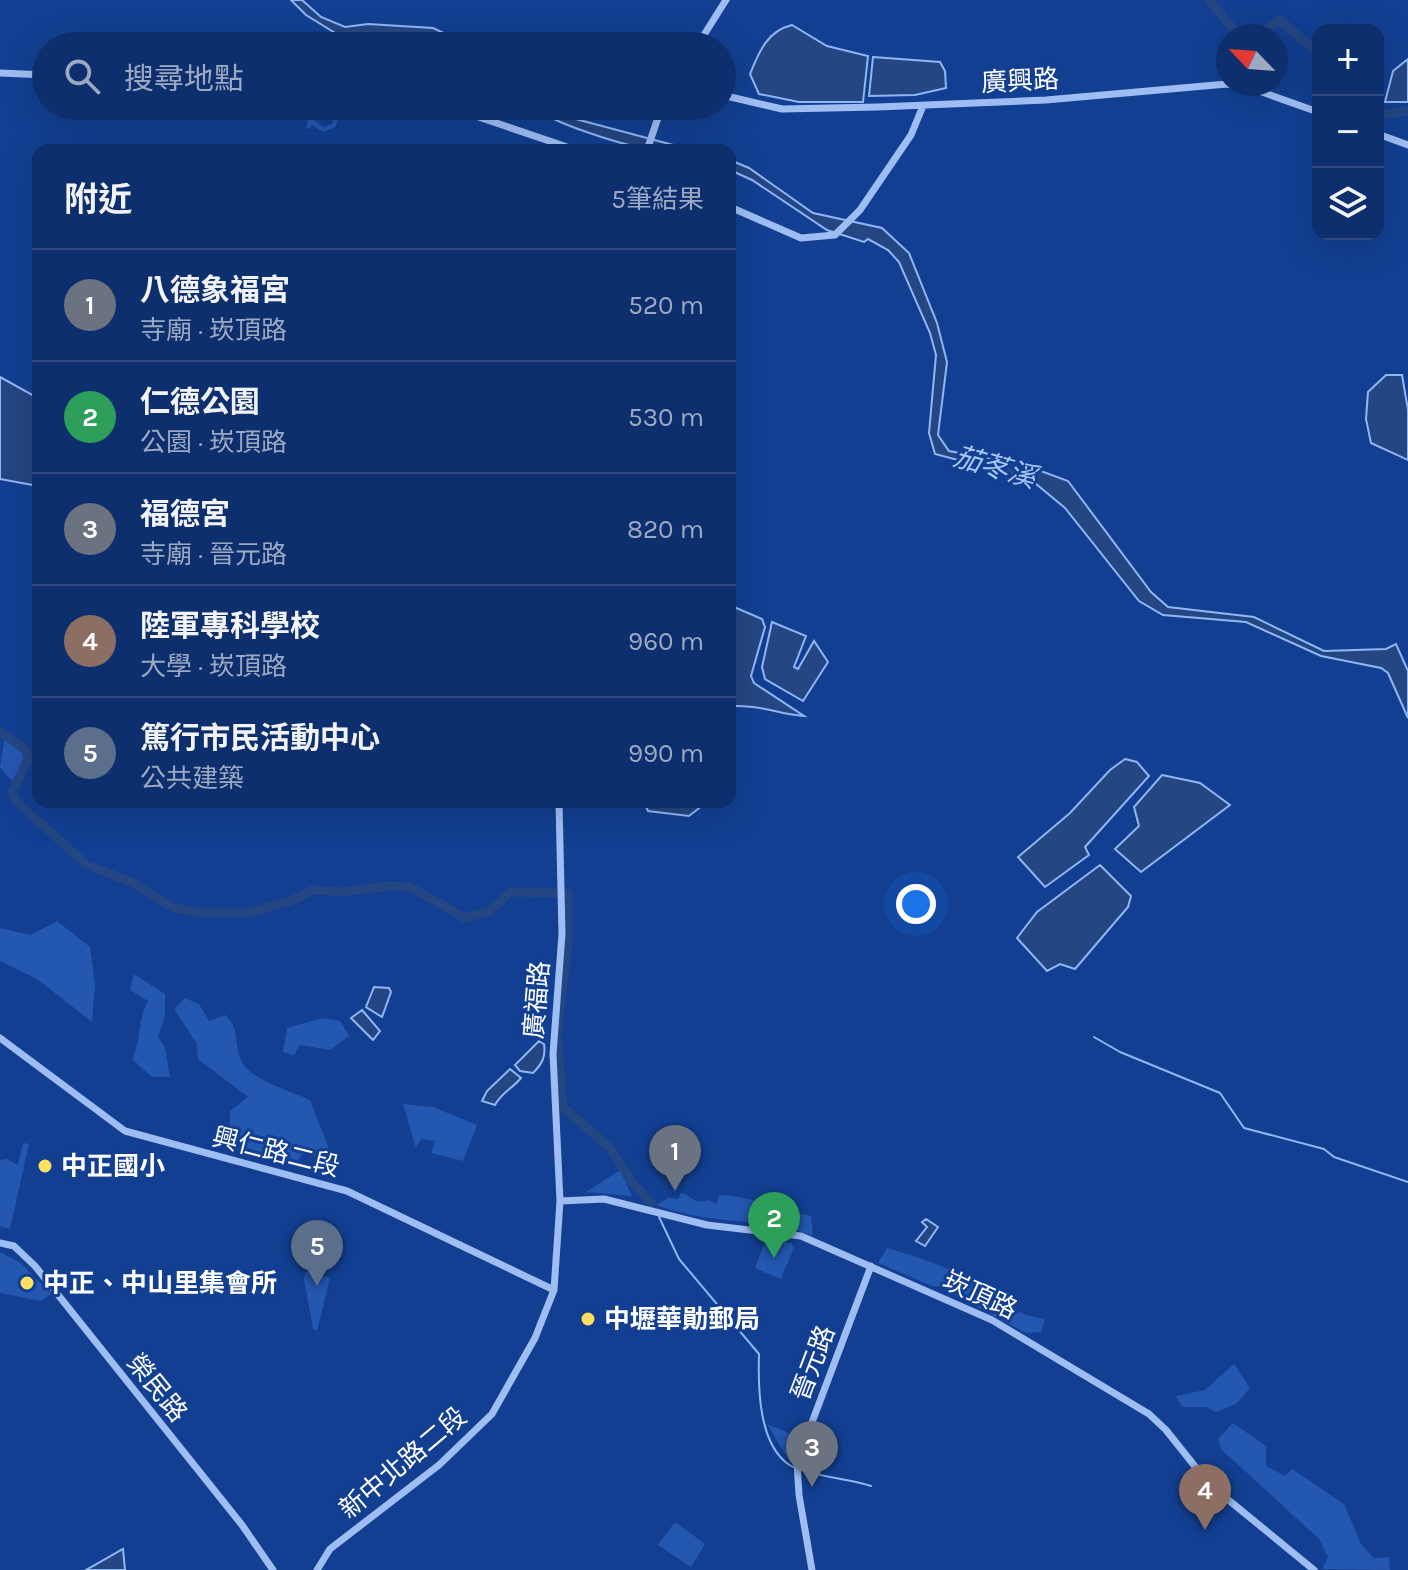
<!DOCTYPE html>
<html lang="zh-TW">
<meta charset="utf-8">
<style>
body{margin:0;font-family:Karla,"Noto Sans TC",sans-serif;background:#1c3b75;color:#f1f3f6}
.controls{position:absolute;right:24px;top:24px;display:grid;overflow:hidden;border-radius:16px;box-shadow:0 8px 32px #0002}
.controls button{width:72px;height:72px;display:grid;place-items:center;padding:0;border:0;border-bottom:2px solid #2e4a80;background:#0e2f6d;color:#f1f3f6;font:40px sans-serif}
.compass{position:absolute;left:1216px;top:24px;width:72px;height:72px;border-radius:50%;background:#0e2f6d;box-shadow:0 8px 32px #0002;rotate:295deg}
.you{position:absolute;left:916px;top:904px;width:28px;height:28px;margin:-20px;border:6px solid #fff;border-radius:50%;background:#1a73e8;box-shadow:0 0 0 12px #1a73e833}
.badge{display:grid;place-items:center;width:52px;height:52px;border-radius:50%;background:#8abfa5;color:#fff;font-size:26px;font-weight:700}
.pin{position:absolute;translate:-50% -66px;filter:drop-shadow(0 2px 4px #0008)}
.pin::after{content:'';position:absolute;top:42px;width:28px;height:24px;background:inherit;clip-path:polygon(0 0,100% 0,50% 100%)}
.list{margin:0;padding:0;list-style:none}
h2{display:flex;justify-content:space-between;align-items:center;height:104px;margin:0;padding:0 32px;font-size:34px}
h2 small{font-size:26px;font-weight:400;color:#9ba9c2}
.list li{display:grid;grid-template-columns:52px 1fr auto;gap:24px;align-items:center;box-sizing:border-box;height:112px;padding:0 32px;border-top:2px solid #2e4a80}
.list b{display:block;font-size:30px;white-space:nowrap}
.list p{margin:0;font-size:26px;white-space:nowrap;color:#9ba9c2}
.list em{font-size:26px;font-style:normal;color:#9ba9c2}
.icon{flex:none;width:44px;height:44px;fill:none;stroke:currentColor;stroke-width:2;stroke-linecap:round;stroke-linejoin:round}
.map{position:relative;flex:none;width:1408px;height:1570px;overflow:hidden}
.search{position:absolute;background:#0e2f6d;box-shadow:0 8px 32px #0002;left:32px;top:32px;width:704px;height:88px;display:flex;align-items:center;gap:20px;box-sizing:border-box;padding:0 28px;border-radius:44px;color:#9ba9c2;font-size:30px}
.panel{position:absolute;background:#0e2f6d;box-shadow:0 8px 32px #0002;left:32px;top:144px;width:704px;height:664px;border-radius:16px}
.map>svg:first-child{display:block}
</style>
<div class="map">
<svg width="1408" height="1570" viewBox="0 0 1408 1570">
<rect width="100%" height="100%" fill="#123f91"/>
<path fill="#2457b0" d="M 311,106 L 316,106 L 314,120 L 324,127 L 332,124 L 338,106 L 343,106 L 335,127 L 323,132 L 312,125 L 310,129 L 306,128 Z
M 5,737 L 26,752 L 16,786 L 0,767 Z
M 57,921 L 90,947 L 95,984 L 92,1022 L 37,979 L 0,961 L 0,928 L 30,935 Z
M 134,974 L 165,994 L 165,1016 L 158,1037 L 165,1048 L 170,1077 L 152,1077 L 132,1059 C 143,1036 136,1024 148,1001 L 130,990 Z
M 185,998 L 199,1004 L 209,1021 L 225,1015 C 241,1028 233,1046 242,1062 C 252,1081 291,1091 310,1100 L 330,1151 L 319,1161 L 306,1150 L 295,1164 L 229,1148 L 230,1111 L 248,1097 L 198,1059 L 197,1044 L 174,1009 Z
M 322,1018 L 340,1021 L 349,1036 L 330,1050 L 300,1045 L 294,1055 L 283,1052 L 287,1028 Z
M 403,1104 L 433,1107 L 477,1125 L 463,1161 L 431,1153 L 435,1141 L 421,1139 L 416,1148 Z
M 23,1143 L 29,1144 L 10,1229 L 0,1226 L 0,1160 L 7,1159 L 18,1165 Z
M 620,1170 L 632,1196 L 586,1192 Z
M 681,1193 C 693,1196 693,1205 708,1200 L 717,1204 L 719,1195 C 751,1196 779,1210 811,1216 L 813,1236 C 763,1216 707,1226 657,1205 L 668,1198 L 678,1199 Z
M 766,1239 L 791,1243 L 794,1247 L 781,1279 L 755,1268 Z
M 887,1248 C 922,1258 954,1269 986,1288 C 1013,1304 1007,1313 1045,1319 L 1041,1332 L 1026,1333 L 953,1294 L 947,1287 L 932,1286 L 878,1263 Z
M 0,1252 L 21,1263 L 51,1294 L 41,1301 L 0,1293 Z
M 306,1271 L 330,1278 L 317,1331 L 313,1329 L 304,1279 Z
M 1234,1364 L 1250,1388 L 1236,1404 L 1216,1412 L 1206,1407 L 1182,1407 L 1176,1396 L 1205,1390 Z
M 1233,1423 L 1266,1446 L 1266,1466 L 1285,1476 L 1292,1469 L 1344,1504 L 1361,1544 L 1374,1558 L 1389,1557 L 1390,1570 L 1322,1569 L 1328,1557 L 1319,1539 L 1221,1449 L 1218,1439 Z
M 767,1424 L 795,1436 L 790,1462 Z
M 675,1522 L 705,1544 L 691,1567 L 658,1545 Z"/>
<path fill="#244683" stroke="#90b6f5" stroke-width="2" d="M 291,0 L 302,0 L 321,17 L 345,27 L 368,24 L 433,28 L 471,46 L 393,37 L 368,41 L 337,34 L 306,15 Z
M 792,25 L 827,46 L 868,56 L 863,102 L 799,102 L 759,94 L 750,74 C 759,52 767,31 792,25 Z
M 873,57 L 940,62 L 945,71 L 946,88 L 915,95 L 869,96 Z
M 1408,59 L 1408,102 L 1385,102 L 1393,71 Z
M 534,106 L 546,106 L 572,118 L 692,150 C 679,150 666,151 653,150 C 630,147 548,123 534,106 Z
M 730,160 L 749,168 L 813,213 L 882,228 L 909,253 L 937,323 L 947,362 L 938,435 L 949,451 L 1022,464 L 1068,481 L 1151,592 L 1168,607 L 1254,617 L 1324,651 L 1386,649 L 1396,644 L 1408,671 L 1408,718 L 1388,673 L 1381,668 L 1321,656 L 1246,622 L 1163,615 L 1139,601 L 1065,508 L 1030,479 L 935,454 L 929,433 L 936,355 L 930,333 L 899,262 L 888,250 L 868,239 L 864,242 L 827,230 L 752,180 L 730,170 Z
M 1386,375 L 1402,375 L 1408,410 L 1408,460 L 1371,443 L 1366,419 L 1368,392 Z
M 0,377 L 38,398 L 38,486 L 0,479 Z
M 734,607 L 762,619 L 765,627 L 751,676 L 754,683 L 804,716 C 776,714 763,705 734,706 L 730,714 L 730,608 Z
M 772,622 L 806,636 L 794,667 L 798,669 L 814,641 L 828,662 L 803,701 L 765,679 L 762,667 Z
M 1125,759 L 1137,762 L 1149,776 L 1085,847 L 1089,855 L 1045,887 L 1018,857 L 1070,813 L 1110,770 Z
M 1162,775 L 1200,783 L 1230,805 L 1141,872 L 1115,849 L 1139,826 L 1134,807 Z
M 644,802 L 707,802 L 689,816 L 648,811 Z
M 1100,865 L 1131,896 L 1128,907 L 1075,969 L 1060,964 L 1047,971 L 1017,938 L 1037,912 Z
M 374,987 L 389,988 L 391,992 L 382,1017 L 366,1007 Z
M 362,1010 L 380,1031 L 373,1040 L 351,1018 Z
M 539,1041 L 544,1044 C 546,1057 542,1064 533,1073 L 520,1071 L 515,1065 Z
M 510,1069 L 521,1078 C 512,1089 502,1092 495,1105 L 482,1101 L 487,1091 Z
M 926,1219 L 938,1227 L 925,1246 L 916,1241 L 927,1227 L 922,1222 Z
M 123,1549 L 125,1570 L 86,1570 Z"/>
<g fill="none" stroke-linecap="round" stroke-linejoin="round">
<path stroke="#90b6f5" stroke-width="2" d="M 1094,1037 L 1120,1052 L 1220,1093 L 1244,1128 L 1324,1149 L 1334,1157 L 1408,1182
M 659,1217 L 679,1259 L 759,1354 C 758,1386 758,1446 791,1466 C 806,1475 850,1479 871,1486"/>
<path stroke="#244683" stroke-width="9" d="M 1209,0 L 1239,36
M 1257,36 L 1280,20 L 1318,53
M 1378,111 L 1386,114 L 1408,111
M 0,732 L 26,750 L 28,759 L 15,786
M 12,793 L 16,801 L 86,864
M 93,867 L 133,883 L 174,908 L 202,913 L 248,913 L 293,900 L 313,890 L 342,892 L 389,886 L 410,887 L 465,918 L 490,911 L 510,892 L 568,893 L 568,943 L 557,1034 L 563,1107 L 610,1148 L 631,1181 L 651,1203"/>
<path stroke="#9ebdf2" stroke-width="7" d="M 697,46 L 726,0
M 0,73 L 46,75
M 722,95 L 782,109 L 878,107 L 1046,100 L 1227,84 L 1242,85 L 1318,112
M 446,106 L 576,150
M 1378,134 L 1408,145
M 647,150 L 662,106
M 730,207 L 801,238 L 835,235 L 860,210 L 911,135 L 923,106
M 0,1038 L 125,1131 L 347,1191 L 554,1290
M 560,1201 L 604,1199 L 707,1225 L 801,1236 L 992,1320 L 1149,1414 L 1166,1430 L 1209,1484 L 1314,1570
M 0,1243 L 14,1246 L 35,1266 L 242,1525 L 273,1570
M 317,1570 L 330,1549 L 439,1465 L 492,1414 L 535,1338 L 554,1290 L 560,1201 L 553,1054 L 562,934 L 559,802
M 812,1570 L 799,1495 L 797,1462 L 871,1266"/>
</g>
<g fill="#ffdf5f" stroke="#123f91" stroke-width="3">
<circle cx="45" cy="1166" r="8"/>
<circle cx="27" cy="1283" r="8"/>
<circle cx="588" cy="1319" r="8"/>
</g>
<g text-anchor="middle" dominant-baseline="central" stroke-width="6" stroke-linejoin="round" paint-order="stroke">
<g font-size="26" fill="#fff" stroke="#123f91">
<text transform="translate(1020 81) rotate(-3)">廣興路</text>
<text transform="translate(537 1000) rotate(-85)">廣福路</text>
<text transform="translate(276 1152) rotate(14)">興仁路二段</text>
<text transform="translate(980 1295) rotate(25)">崁頂路</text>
<text transform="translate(813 1363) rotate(-69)">晉元路</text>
<text transform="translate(157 1388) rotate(51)">榮民路</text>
<text transform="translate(403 1463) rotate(-40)">新中北路二段</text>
</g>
<g font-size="26" font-weight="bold" fill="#fff" stroke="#123f91" text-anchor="start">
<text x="61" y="1166">中正國小</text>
<text x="43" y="1283">中正、中山里集會所</text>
<text x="604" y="1319">中壢華勛郵局</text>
</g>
<g font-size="28" font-style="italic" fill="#aac7f9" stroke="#123f91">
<text transform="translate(995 467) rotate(16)">茄苳溪</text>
</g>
</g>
</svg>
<div class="controls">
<button>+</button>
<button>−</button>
<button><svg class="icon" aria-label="layers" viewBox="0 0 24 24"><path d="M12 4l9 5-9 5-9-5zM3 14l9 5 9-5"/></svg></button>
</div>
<svg class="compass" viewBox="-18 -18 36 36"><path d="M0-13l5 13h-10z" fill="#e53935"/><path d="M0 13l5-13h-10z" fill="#9ba9c2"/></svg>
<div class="you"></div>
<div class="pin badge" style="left:675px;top:1191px;background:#6b7280">1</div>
<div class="pin badge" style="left:774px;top:1258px;background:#2e9e5b">2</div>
<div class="pin badge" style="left:812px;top:1487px;background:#6b7280">3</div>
<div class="pin badge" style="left:1205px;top:1530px;background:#8d6e63">4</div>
<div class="pin badge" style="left:317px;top:1286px;background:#5c6f8a">5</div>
<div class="search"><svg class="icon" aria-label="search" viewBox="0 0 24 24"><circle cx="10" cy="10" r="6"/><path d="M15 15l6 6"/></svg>搜尋地點</div>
<section class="panel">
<h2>附近<small>5筆結果</small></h2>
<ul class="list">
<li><span class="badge" style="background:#6b7280">1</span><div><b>八德象福宮</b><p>寺廟 · 崁頂路</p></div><em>520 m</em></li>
<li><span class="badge" style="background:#2e9e5b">2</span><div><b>仁德公園</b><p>公園 · 崁頂路</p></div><em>530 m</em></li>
<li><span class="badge" style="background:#6b7280">3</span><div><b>福德宮</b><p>寺廟 · 晉元路</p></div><em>820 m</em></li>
<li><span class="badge" style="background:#8d6e63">4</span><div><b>陸軍專科學校</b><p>大學 · 崁頂路</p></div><em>960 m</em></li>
<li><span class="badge" style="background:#5c6f8a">5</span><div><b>篤行市民活動中心</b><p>公共建築</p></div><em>990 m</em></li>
</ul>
</section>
</div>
